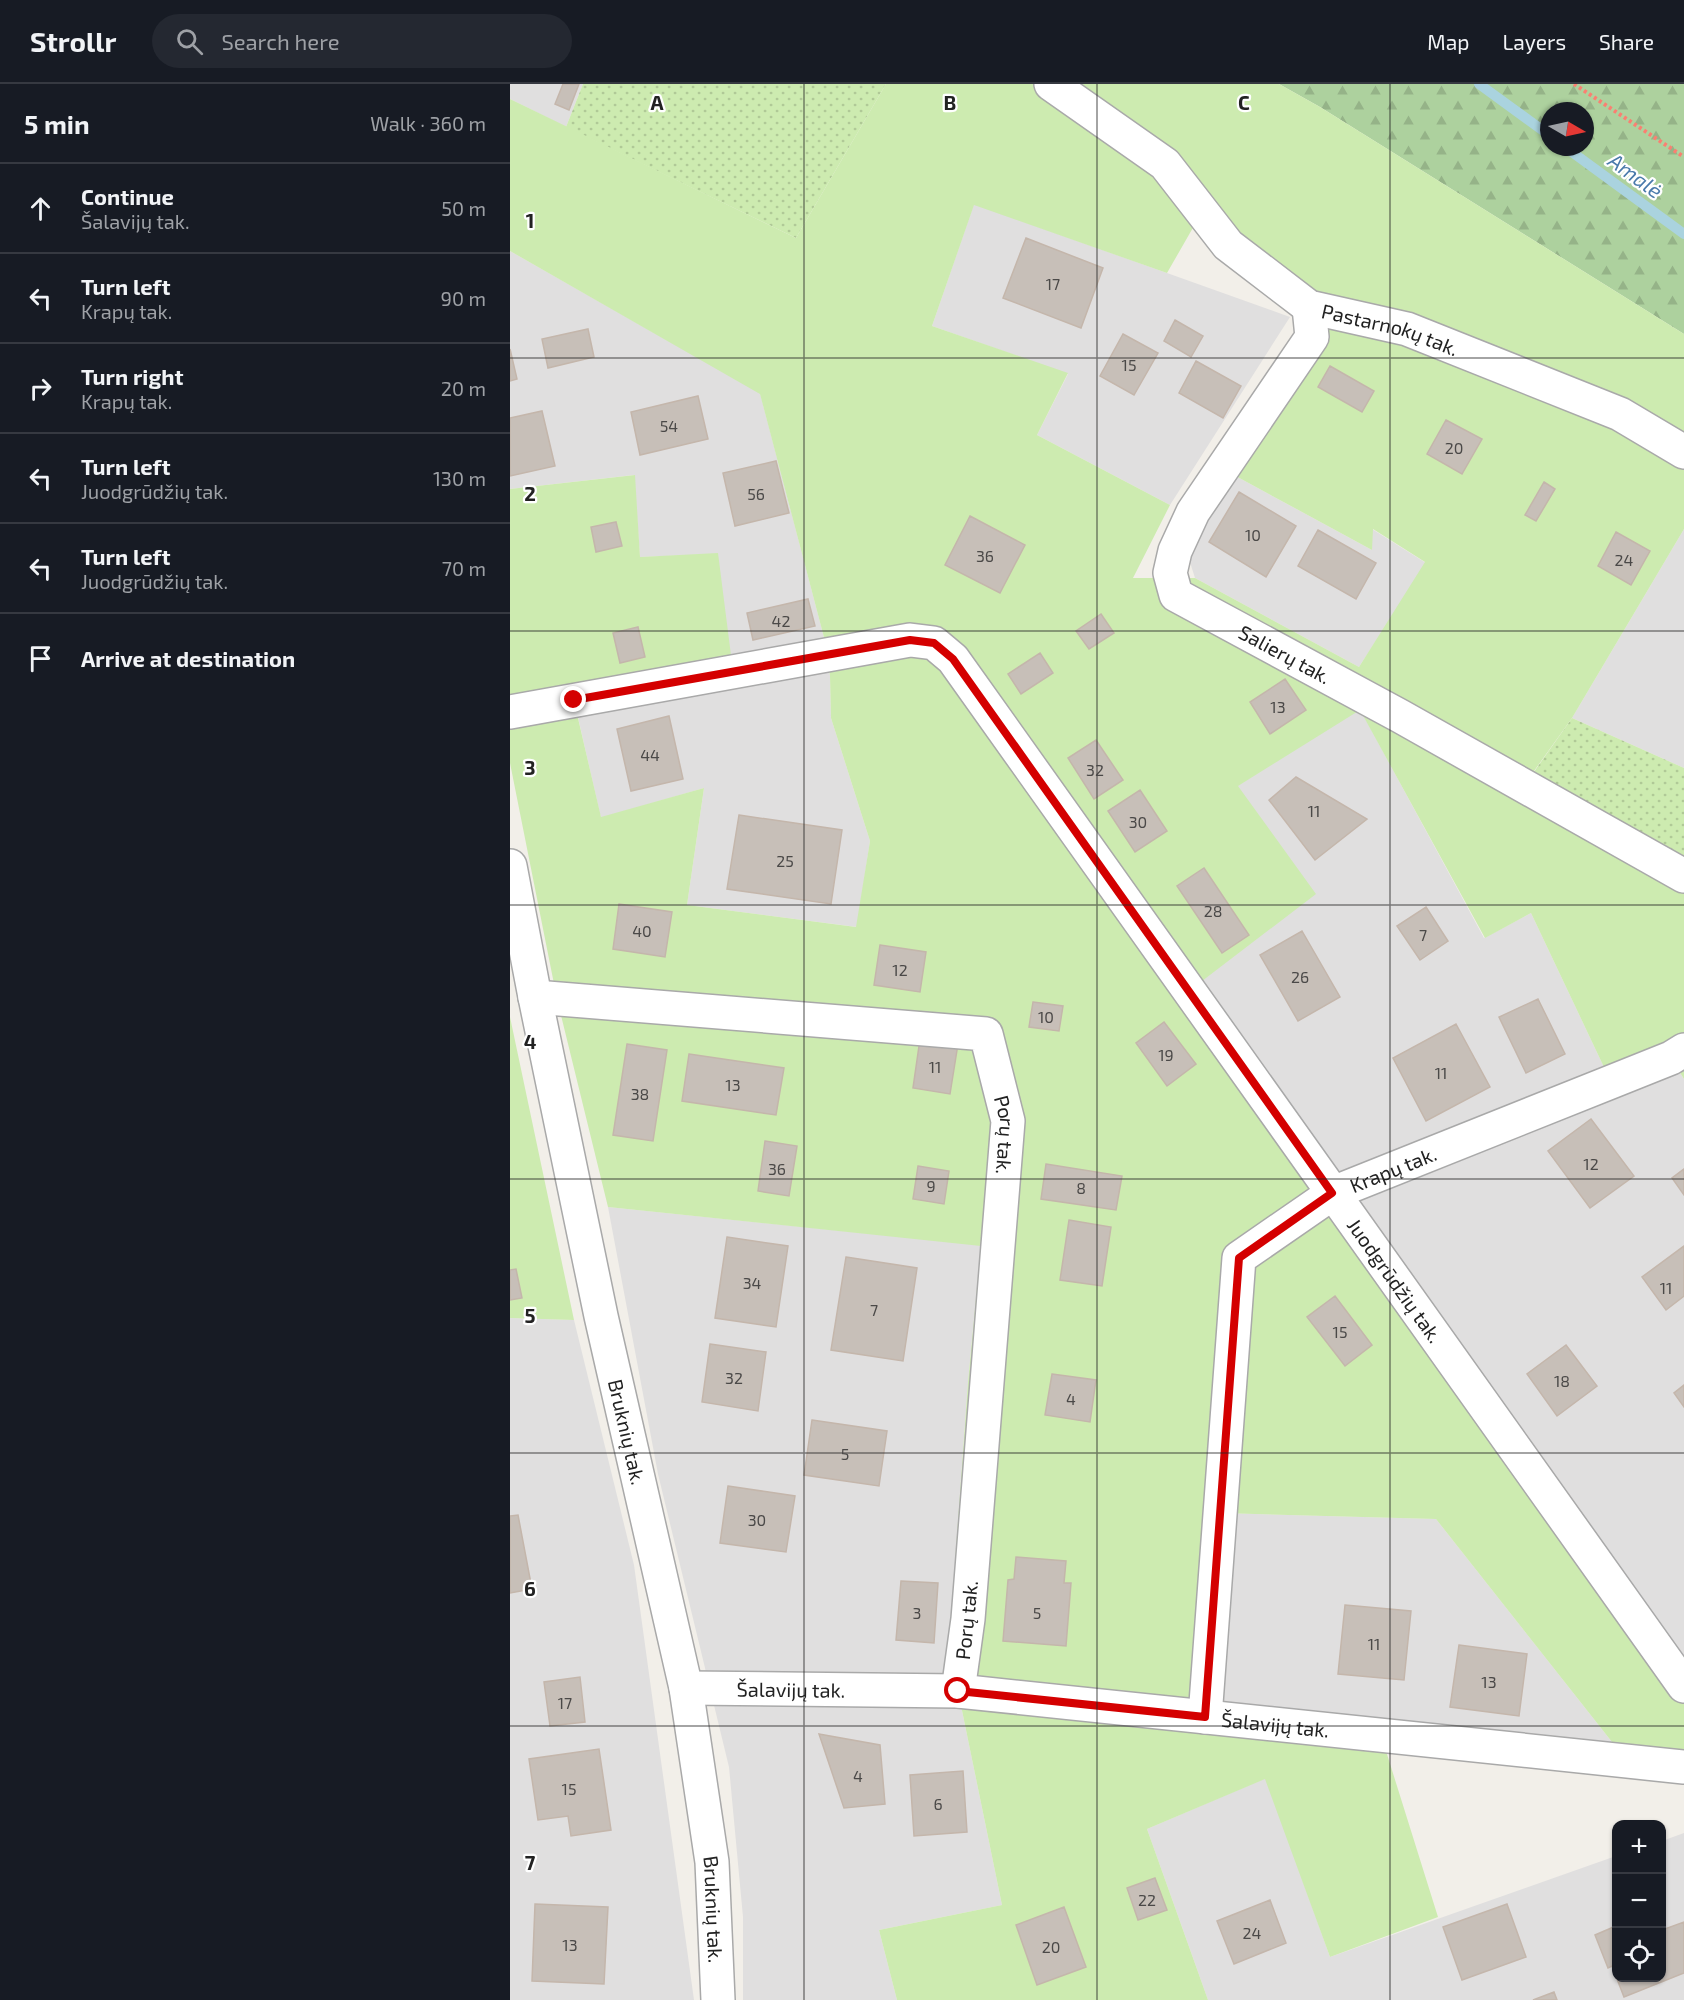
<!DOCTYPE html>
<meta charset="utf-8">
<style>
body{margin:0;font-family:"Exo 2",sans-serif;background:#242831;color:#f1f3f6}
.controls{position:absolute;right:18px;bottom:18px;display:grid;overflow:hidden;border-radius:12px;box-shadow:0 2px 4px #0004}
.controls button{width:54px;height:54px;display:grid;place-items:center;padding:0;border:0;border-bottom:2px solid #363941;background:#171b24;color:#f1f3f6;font:30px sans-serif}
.compass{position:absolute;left:1030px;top:18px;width:54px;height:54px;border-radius:50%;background:#171b24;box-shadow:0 2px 4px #0004;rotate:99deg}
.stop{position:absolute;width:18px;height:18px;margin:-14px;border:4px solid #d40000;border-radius:50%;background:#fff}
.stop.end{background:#d40000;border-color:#fff;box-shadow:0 2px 6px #0008}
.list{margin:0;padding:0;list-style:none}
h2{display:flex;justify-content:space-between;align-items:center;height:78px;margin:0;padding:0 24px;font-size:26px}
h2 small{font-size:20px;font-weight:400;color:#9ea1a6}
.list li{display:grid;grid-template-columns:39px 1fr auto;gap:18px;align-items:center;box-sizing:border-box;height:90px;padding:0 24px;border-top:2px solid #363941}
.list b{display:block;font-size:22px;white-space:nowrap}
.list p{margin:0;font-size:20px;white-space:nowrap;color:#9ea1a6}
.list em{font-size:20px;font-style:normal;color:#9ea1a6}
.icon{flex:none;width:33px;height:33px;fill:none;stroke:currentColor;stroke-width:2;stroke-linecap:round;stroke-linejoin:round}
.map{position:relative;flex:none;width:1174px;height:1916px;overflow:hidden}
header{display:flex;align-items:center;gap:36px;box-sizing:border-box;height:84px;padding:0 30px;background:#171b24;border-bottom:2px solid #363941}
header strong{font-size:28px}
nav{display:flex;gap:33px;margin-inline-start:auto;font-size:21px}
.search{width:420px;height:54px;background:#242831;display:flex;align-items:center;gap:15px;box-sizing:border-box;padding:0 21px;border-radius:33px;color:#9ea1a6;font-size:22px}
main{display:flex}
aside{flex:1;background:#171b24}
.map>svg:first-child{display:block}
</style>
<header>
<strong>Strollr</strong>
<div class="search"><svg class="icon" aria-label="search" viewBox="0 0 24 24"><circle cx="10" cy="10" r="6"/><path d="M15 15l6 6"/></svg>Search here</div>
<nav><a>Map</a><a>Layers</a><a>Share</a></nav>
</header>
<main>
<aside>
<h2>5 min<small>Walk · 360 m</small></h2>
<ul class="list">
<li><svg class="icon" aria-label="ahead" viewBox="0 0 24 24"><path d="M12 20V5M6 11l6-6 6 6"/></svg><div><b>Continue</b><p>Šalavijų tak.</p></div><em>50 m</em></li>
<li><svg class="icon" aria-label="left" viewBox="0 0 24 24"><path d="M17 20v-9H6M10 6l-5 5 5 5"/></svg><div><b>Turn left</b><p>Krapų tak.</p></div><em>90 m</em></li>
<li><svg class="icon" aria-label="right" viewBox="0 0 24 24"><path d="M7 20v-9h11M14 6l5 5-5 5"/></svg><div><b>Turn right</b><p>Krapų tak.</p></div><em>20 m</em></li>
<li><svg class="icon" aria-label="left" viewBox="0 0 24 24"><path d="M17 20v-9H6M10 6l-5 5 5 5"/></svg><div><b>Turn left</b><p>Juodgrūdžių tak.</p></div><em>130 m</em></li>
<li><svg class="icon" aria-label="left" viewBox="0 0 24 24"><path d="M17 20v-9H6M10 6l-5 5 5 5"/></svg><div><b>Turn left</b><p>Juodgrūdžių tak.</p></div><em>70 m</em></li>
<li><svg class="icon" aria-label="arrive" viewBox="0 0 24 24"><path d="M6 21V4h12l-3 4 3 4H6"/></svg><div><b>Arrive at destination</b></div></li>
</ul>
</aside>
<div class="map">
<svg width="1174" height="1916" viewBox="0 0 1174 1916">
<defs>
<pattern id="grass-dots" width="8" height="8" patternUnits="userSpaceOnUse" patternTransform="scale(1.5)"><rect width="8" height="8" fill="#cdebb0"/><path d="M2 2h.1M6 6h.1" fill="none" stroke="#b0c997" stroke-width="1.8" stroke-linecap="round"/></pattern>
<pattern id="forest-firs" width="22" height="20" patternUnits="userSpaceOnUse" patternTransform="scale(1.5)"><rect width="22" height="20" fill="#add19e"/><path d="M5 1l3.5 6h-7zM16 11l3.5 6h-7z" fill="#95b388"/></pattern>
</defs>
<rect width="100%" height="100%" fill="#f2efe9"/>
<path fill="#e0dfdf" d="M 0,0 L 73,0 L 56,43 L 0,15 Z
M 464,120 L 780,233 L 660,421 L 527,351 L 558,290 L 422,242 Z
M 0,167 L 250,309 L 316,561 L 320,592 L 321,634 L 360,757 L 347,843 L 177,821 L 194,704 L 91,734 L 64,616 L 208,470 L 130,473 L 124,391 L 0,405 Z
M 722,390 L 862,466 L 862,445 L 916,479 L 849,583 L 685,494 L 678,472 L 697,425 Z
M 1174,445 L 1174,684 L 1062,634 Z
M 850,625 L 974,854 L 1021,829 L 1101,998 L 1161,974 L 1174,995 L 1174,1602 L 679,907 L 727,702 Z
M 98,1123 L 471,1161 L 458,1298 L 445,1478 L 462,1480 L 448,1607 L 492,1821 L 369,1846 L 387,1916 L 233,1916 L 233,1833 L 219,1683 L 148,1390 Z
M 0,1234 L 64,1236 L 124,1481 L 184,1916 L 0,1916 Z
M 710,1429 L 926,1435 L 1117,1677 L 695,1633 Z
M 756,1694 L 820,1873 L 1106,1772 L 1106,1894 L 1152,1894 L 1152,1757 L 1174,1749 L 1174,1916 L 698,1916 L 637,1745 Z"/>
<path fill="url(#grass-dots)" d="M 73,0 L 376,0 L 286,154 L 56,43 Z
M 1062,634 L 1174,684 L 1174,792 L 1014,702 Z"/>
<path fill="url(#forest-firs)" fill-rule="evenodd" d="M 769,0 L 1174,0 L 1174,250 L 810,23 ZM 1039,27 L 1075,27 L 1075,63 L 1039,63 Z"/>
<path fill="#cdebb0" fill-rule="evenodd" d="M 376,0 L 769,0 L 810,23 L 1174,250 L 1174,445 L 1062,634 L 1014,701 L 1174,792 L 1174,995 L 1161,974 L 1101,998 L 1021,829 L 975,854 L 850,626 L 728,702 L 806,810 L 679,907 L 1174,1602 L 1174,1683 L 1117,1677 L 926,1435 L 710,1429 L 695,1633 L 871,1651 L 928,1833 L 820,1873 L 755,1695 L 637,1745 L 698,1916 L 387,1916 L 369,1846 L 492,1821 L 448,1607 L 462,1480 L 445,1479 L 458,1298 L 471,1162 L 98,1123 L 47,915 L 0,679 L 0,405 L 125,391 L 130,473 L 208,469 L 223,587 L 64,617 L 91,733 L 194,704 L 177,821 L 346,843 L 360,757 L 321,634 L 320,592 L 316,561 L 250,310 L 0,167 L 0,15 L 286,154 ZM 464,121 L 657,189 L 692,128 L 826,230 L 722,390 L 862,466 L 863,445 L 915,478 L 849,583 L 685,494 L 623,494 L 660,421 L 527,351 L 558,289 L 422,242 Z
M 0,933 L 64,1236 L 0,1234 Z"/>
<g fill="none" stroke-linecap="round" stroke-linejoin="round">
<path stroke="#aad3df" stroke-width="10" d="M 969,0 L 1039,51
M 1055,63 L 1174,150"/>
</g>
<path fill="#c7bfb8" stroke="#c4b6ab" stroke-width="1.5" d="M 53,0 L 69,0 L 59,26 L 45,20 Z
M 516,154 L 593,184 L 571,244 L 493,214 Z
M 665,236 L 693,252 L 681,273 L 654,257 Z
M 78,245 L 84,273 L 38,284 L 32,255 Z
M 613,250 L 648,269 L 624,311 L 590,292 Z
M 0,265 L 7,295 L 0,297 Z
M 686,277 L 731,302 L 713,334 L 669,309 Z
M 820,282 L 864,307 L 852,328 L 808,303 Z
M 188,312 L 198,355 L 130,371 L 121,328 Z
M 32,327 L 45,382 L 0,392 L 0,334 Z
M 936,336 L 972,355 L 952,390 L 917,370 Z
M 266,377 L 279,429 L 225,442 L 213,389 Z
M 1034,398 L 1045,405 L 1026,437 L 1015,431 Z
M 729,408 L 786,442 L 756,493 L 699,458 Z
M 460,432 L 515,461 L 490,509 L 435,481 Z
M 106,438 L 112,462 L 86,468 L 81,443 Z
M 808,446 L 866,479 L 846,515 L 788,482 Z
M 1106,448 L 1140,467 L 1121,501 L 1088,482 Z
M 298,515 L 305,542 L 243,556 L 237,529 Z
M 591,530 L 604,549 L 579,565 L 566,547 Z
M 128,543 L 135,573 L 110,579 L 103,549 Z
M 530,569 L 543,589 L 511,610 L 498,590 Z
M 775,595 L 796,626 L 760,650 L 740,618 Z
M 159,632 L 173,695 L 121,707 L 107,645 Z
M 586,656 L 613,696 L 584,715 L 558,674 Z
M 786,693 L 857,735 L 805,776 L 759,716 Z
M 630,706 L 657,747 L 625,768 L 598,727 Z
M 229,731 L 332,746 L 321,820 L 217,805 Z
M 694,784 L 739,851 L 712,869 L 667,802 Z
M 109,820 L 162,828 L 155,873 L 103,865 Z
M 916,823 L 938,857 L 910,876 L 887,842 Z
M 792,847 L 830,913 L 788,937 L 750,871 Z
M 370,861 L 416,868 L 410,908 L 364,901 Z
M 1028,915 L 1055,970 L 1016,989 L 989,933 Z
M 523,918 L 553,922 L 549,947 L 519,943 Z
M 654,938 L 686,980 L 657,1002 L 626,959 Z
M 946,940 L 980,1003 L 916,1037 L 883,974 Z
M 410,955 L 448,960 L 440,1010 L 403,1004 Z
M 117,960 L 157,966 L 143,1057 L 103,1051 Z
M 179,970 L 274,984 L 266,1031 L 172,1017 Z
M 1081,1035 L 1124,1092 L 1080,1124 L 1038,1067 Z
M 255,1057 L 287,1062 L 279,1112 L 248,1107 Z
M 536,1080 L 612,1092 L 606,1126 L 531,1115 Z
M 408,1082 L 439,1087 L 434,1120 L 403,1115 Z
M 1174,1085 L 1174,1111 L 1162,1094 Z
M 559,1136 L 601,1143 L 592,1202 L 550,1196 Z
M 217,1153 L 278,1162 L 266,1243 L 205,1234 Z
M 1174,1162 L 1174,1212 L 1156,1226 L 1132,1193 Z
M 336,1173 L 407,1184 L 393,1277 L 321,1266 Z
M 6,1185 L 12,1214 L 0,1216 L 0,1186 Z
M 825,1212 L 862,1261 L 835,1282 L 797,1233 Z
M 200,1260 L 256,1268 L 248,1327 L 192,1318 Z
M 1056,1261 L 1087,1302 L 1047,1332 L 1017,1290 Z
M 542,1290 L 586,1296 L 580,1338 L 535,1331 Z
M 1174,1301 L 1174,1323 L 1164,1309 Z
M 302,1336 L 377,1347 L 369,1402 L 294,1391 Z
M 218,1402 L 285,1412 L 276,1468 L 210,1459 Z
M 8,1431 L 22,1505 L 0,1509 L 0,1432 Z
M 506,1473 L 556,1477 L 554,1499 L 561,1499 L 556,1562 L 493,1557 L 498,1496 L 504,1495 Z
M 391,1497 L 428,1499 L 424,1559 L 386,1556 Z
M 835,1521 L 901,1527 L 894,1596 L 828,1590 Z
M 949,1561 L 1017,1570 L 1009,1632 L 940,1623 Z
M 70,1593 L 75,1638 L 40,1642 L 34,1598 Z
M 309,1650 L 370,1661 L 375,1720 L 334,1724 Z
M 89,1665 L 101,1746 L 61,1752 L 58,1732 L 28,1736 L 19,1675 Z
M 453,1687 L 457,1748 L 404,1752 L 400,1691 Z
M 645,1794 L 657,1826 L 628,1836 L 617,1804 Z
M 760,1816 L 776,1859 L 724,1880 L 707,1837 Z
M 25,1820 L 98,1823 L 94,1900 L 22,1897 Z
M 997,1820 L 1016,1873 L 952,1896 L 933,1843 Z
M 554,1823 L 576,1883 L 527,1901 L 506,1841 Z
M 1174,1838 L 1174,1889 L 1114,1913 L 1102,1882 L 1098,1884 L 1085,1851 L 1106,1842 L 1106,1894 L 1152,1894 L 1152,1846 Z
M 1044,1908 L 1047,1916 L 1023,1916 Z"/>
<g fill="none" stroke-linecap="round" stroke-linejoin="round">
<g stroke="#a9a9a9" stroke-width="36">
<g id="street">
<path id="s1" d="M 541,0 L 655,80 L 718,161 L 799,223 L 897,245 L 1110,330 L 1174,368"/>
<path id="s2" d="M 799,223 L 802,253 L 683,428 L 665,467 L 660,489 L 666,511 L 890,632 L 1174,792"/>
<path id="s3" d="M 0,628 L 400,556 L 424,559 L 443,575 L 1174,1602"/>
<path id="s4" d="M 0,782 L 25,913 L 91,1232 L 176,1604 L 202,1778 L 208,1916"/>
<path id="s5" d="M 25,913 L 476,950 L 498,1037 L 458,1535 L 448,1607"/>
<path id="s6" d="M 176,1604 L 448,1607 L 1174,1683"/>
<path id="s7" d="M 695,1633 L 729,1174 L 823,1109 L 1101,998 L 1161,974 L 1174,966"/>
</g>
</g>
<path stroke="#fa8072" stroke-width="4" stroke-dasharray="3 3" stroke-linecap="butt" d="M 1064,0 L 1174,73"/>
<use href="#street" stroke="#fff" stroke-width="33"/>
</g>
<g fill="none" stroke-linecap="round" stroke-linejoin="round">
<path stroke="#d40000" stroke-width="8" d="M 64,616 L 400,556 L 424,559 L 443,575 L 822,1109 L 729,1174 L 695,1633 L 448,1607"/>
</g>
<path fill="none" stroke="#222" stroke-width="1.5" stroke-opacity="0.55" d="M 294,0 L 294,1916M 587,0 L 587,1916M 880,0 L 880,1916M 0,274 L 1174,274M 0,547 L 1174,547M 0,821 L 1174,821M 0,1095 L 1174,1095M 0,1369 L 1174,1369M 0,1642 L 1174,1642"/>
<g text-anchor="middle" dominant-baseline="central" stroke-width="4.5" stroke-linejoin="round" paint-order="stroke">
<g font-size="16" fill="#4b4948">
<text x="543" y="199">17</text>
<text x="619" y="280">15</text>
<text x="159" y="341">54</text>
<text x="944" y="363">20</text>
<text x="246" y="409">56</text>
<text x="743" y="450">10</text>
<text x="475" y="471">36</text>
<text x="1114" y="475">24</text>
<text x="271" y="536">42</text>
<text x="768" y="622">13</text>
<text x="140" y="670">44</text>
<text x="585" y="685">32</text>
<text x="804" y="726">11</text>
<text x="628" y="737">30</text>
<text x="275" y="776">25</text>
<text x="703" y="826">28</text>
<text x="132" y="846">40</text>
<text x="913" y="850">7</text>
<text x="390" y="885">12</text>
<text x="790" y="892">26</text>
<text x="536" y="932">10</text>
<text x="656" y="970">19</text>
<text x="425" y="982">11</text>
<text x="931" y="988">11</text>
<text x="223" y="1000">13</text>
<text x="130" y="1009">38</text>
<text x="1081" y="1079">12</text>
<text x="267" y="1084">36</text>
<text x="421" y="1101">9</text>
<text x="571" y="1103">8</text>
<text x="242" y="1198">34</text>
<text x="1156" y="1203">11</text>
<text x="364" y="1225">7</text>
<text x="830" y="1247">15</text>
<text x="224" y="1293">32</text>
<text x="1052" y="1296">18</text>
<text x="561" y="1314">4</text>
<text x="335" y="1369">5</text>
<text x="247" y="1435">30</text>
<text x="407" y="1528">3</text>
<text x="527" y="1528">5</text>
<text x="864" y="1559">11</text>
<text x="979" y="1597">13</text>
<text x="55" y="1618">17</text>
<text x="348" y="1691">4</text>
<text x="59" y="1704">15</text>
<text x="428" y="1719">6</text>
<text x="637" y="1815">22</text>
<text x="742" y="1848">24</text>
<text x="60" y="1860">13</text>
<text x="541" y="1862">20</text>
</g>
<g font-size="20" fill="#222" stroke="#fff">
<text stroke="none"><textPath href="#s1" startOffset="428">Pastarnokų tak.</textPath></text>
<text stroke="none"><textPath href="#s2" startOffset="454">Salierų tak.</textPath></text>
<text stroke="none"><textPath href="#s5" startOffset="556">Porų tak.</textPath></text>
<text stroke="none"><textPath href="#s7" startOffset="639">Krapų tak.</textPath></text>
<text stroke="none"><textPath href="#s3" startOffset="1218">Juodgrūdžių tak.</textPath></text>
<text stroke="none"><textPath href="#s4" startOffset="578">Bruknių tak.</textPath></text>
<text transform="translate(456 1536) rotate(-84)">Porų tak.</text>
<text stroke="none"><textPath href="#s6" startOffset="105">Šalavijų tak.</textPath></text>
<text stroke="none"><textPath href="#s6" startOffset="591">Šalavijų tak.</textPath></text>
<text stroke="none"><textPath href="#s4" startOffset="1064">Bruknių tak.</textPath></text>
</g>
<g font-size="21" font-style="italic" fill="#4a7aab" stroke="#fff">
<text transform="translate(1126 91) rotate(36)">Amalė</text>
</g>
</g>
<g font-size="20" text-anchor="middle" font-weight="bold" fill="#222" stroke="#fff" stroke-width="4.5" stroke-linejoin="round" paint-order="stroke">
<text x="147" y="26">A</text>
<text x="440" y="26">B</text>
<text x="734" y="26">C</text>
<text x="20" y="144">1</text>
<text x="20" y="417">2</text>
<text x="20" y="691">3</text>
<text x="20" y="965">4</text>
<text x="20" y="1239">5</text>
<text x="20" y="1512">6</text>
<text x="20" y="1786">7</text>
</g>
</svg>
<div class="controls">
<button>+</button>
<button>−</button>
<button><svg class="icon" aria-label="locate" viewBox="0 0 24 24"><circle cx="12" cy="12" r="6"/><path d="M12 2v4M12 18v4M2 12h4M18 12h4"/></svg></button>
</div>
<svg class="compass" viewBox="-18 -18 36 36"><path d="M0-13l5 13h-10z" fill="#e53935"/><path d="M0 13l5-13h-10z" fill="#9ea1a6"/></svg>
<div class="stop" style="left:448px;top:1607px"></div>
<div class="stop end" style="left:64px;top:616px"></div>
</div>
</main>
